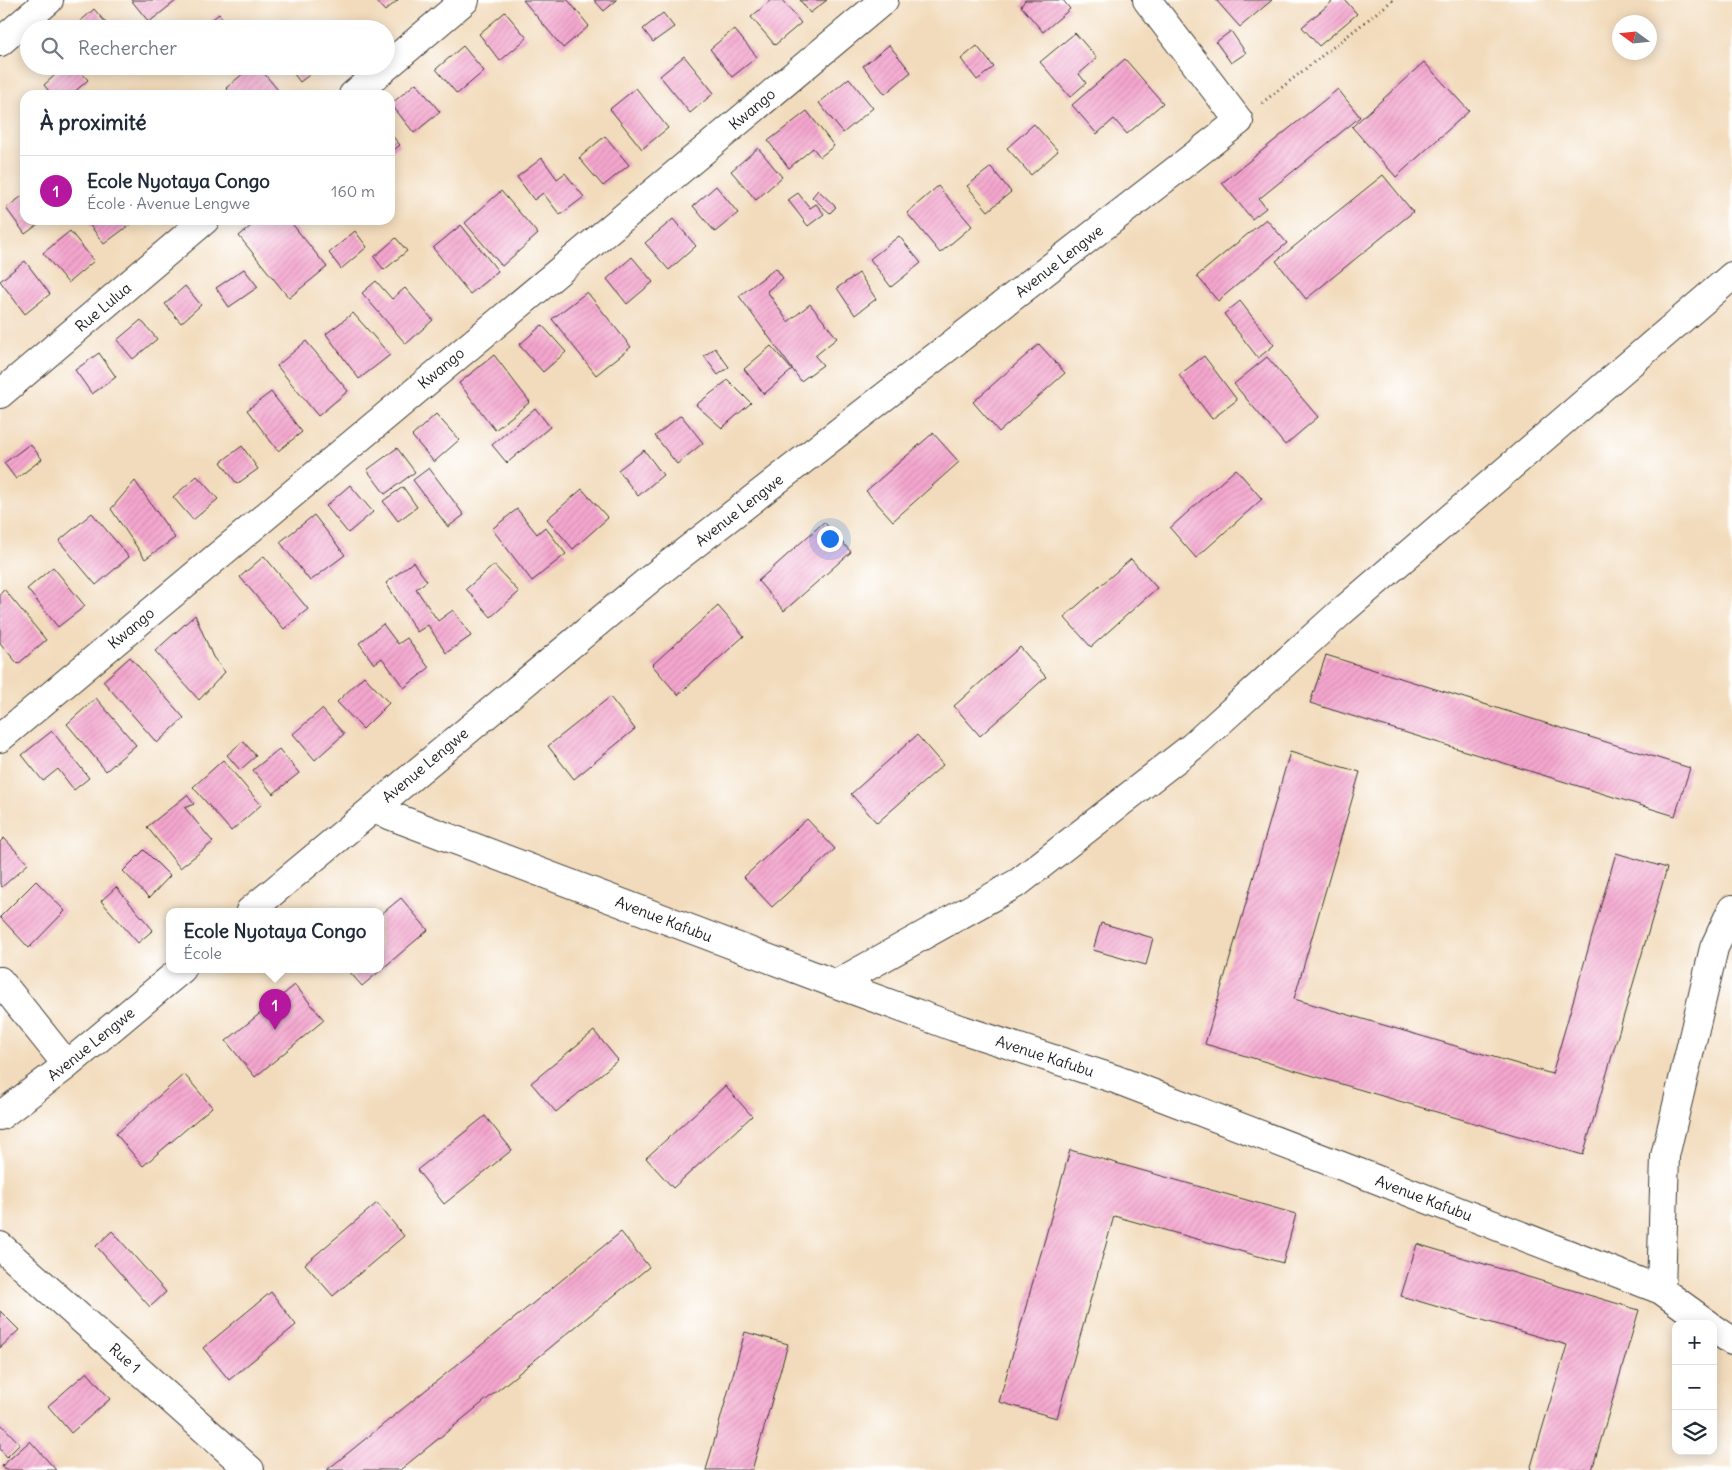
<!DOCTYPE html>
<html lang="fr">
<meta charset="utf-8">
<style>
body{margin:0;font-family:Delius,sans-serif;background:#f6f6f7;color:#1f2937}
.controls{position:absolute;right:15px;bottom:15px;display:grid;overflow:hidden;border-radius:10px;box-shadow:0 2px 12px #0003}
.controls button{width:45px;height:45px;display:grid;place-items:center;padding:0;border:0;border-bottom:1px solid #e0e1e3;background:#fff;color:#1f2937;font:25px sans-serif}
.compass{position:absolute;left:1612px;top:15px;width:45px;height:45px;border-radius:50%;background:#fff;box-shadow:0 2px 12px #0003;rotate:285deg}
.you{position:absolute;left:829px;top:538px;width:18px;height:18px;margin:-12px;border:4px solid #fff;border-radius:50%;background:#1a73e8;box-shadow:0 0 0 8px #1a73e833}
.badge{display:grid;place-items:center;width:32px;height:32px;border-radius:50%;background:#b5179e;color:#fff;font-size:16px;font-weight:700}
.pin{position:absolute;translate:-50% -41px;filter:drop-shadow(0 1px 2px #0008)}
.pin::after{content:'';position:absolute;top:26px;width:18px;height:15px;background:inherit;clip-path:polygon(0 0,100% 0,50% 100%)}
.popup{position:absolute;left:166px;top:908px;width:218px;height:65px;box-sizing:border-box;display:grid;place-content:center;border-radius:10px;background:#fff;filter:drop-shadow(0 1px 4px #0005);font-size:16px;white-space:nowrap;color:#747a83}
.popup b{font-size:19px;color:#1f2937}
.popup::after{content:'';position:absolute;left:50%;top:100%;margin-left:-10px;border:10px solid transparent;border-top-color:#fff}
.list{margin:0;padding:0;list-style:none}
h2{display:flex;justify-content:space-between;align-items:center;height:65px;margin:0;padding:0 20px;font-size:21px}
h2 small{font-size:16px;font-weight:400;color:#747a83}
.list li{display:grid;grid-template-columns:32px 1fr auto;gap:15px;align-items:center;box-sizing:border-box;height:70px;padding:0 20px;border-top:1px solid #e0e1e3}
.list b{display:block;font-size:19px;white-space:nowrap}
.list p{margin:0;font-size:16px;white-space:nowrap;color:#747a83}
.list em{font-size:16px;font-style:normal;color:#747a83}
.icon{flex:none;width:28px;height:28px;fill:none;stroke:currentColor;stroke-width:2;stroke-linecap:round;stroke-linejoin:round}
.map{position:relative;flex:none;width:1732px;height:1470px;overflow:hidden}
.search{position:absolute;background:#fff;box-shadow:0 2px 12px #0003;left:20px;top:20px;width:375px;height:55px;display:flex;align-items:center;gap:12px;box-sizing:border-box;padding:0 18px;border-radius:28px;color:#747a83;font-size:19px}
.panel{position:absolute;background:#fff;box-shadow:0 2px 12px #0003;left:20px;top:90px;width:375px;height:135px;border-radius:15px}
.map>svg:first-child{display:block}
</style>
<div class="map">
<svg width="1732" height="1470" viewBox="0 0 1732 1470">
<defs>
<pattern id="building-hatch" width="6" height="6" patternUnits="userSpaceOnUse" patternTransform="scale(1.25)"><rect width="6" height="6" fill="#f4a6ce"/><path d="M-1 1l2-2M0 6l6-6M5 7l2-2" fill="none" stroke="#d18eb0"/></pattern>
</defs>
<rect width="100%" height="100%" fill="#fff"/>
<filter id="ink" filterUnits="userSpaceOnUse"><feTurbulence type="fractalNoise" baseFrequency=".02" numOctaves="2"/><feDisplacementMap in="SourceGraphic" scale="10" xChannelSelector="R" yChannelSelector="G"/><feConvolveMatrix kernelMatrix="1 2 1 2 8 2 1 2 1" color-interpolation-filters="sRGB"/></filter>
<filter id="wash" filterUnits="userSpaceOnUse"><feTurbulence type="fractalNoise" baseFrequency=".0096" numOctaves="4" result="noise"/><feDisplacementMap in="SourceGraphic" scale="20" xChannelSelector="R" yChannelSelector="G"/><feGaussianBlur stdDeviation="1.12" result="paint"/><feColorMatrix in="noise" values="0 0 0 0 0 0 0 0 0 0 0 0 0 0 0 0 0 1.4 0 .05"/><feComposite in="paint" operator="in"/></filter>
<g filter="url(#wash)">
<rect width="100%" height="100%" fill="#f2dbbc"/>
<g id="blocks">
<path fill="url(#building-hatch)" d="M 131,0 L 177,0 L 149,22 Z
M 375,0 L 398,0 L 385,11 Z
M 523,0 L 568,0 L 589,26 L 563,48 Z
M 594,0 L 617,0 L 604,11 Z
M 771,0 L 782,0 L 801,23 L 775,45 L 751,17 Z
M 800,0 L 827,0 L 810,13 Z
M 1025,0 L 1063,0 L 1070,9 L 1043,32 L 1021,6 Z
M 1216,0 L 1272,0 L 1240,27 Z
M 1334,0 L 1345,0 L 1357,14 L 1319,46 L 1302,27 Z
M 94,9 L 111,29 L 78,29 L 75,26 Z
M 505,12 L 527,38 L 500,61 L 479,34 Z
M 663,13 L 674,27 L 653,42 L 643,29 Z
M 219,14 L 231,29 L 206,29 L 204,26 Z
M 734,29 L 757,57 L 732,77 L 710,49 Z
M 1231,31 L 1246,53 L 1231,63 L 1216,42 Z
M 1075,33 L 1097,58 L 1079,74 L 1086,83 L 1070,97 L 1040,62 Z
M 889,45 L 911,72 L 885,94 L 863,66 Z
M 463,46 L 484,71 L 457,94 L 436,69 Z
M 977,46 L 994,67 L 977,80 L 961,59 Z
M 684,56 L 714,93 L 690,113 L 660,76 Z
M 1125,59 L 1163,103 L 1127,134 L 1114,119 L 1097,134 L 1072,105 Z
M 1424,62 L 1469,111 L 1396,177 L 1352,127 Z
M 65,66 L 76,66 L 88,80 L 71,95 L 52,95 L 44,85 Z
M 252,66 L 258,66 L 282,95 L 232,95 L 226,88 Z
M 288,66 L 321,66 L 300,82 Z
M 849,78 L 873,108 L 843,133 L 819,103 Z
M 416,83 L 440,112 L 414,133 L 391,104 Z
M 636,88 L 668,128 L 642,149 L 610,109 Z
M 1338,89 L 1360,117 L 1259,199 L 1266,208 L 1252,219 L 1222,183 Z
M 807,111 L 834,146 L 820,157 L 813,148 L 789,168 L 768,141 Z
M 1034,124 L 1058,151 L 1031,175 L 1007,148 Z
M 390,133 L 400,145 L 390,153 Z
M 605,136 L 629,165 L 603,186 L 579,158 Z
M 758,148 L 782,177 L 756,200 L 731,171 Z
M 542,158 L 557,179 L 565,173 L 584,197 L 560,215 L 543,193 L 534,200 L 517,177 Z
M 991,167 L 1011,192 L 988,211 L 967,186 Z
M 1383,175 L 1413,212 L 1306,299 L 1276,261 Z
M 716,186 L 738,213 L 715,232 L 693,206 Z
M 938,186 L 972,226 L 940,253 L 907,213 Z
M 818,190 L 836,207 L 830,213 L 812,197 Z
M 501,191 L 538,234 L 502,266 L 465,223 Z
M 798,193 L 810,208 L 816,204 L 824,214 L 808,226 L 788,200 Z
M 25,194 L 25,220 L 44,220 L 25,234 L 6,208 Z
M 673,219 L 696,246 L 669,270 L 645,243 Z
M 1266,219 L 1287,243 L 1218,301 L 1197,276 Z
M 86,220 L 130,220 L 132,223 L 104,244 Z
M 258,220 L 289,220 L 327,267 L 289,298 L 239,236 Z
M 461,225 L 498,271 L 470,294 L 433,248 Z
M 70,231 L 94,261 L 68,283 L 43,253 Z
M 355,231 L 367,247 L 341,269 L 329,253 Z
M 899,236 L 921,263 L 891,287 L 870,259 Z
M 396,238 L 407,251 L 384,270 L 374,257 Z
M 632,257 L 653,282 L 627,304 L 607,279 Z
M 25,261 L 50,294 L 25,314 L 0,281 Z
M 776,268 L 783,278 L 767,291 L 788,322 L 810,304 L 837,338 L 815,356 L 823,365 L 801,381 L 739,296 Z
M 244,269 L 258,287 L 229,307 L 216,288 Z
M 859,273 L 876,299 L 855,315 L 837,288 Z
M 376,281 L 392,299 L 405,288 L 433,320 L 406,344 L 362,293 Z
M 185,286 L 201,305 L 181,323 L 165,304 Z
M 587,292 L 631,347 L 596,375 L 552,319 Z
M 1240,301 L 1274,345 L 1258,358 L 1224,314 Z
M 353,313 L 390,355 L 359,379 L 326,334 Z
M 141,320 L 157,339 L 133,359 L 117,340 Z
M 542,325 L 566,352 L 543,372 L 519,345 Z
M 306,341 L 348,391 L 318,416 L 277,366 Z
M 1039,344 L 1065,373 L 999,432 L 973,402 Z
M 771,346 L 792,370 L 764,394 L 744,369 Z
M 715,348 L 729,367 L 718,375 L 704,356 Z
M 99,353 L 116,377 L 92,394 L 75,370 Z
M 494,355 L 530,402 L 495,430 L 459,383 Z
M 1204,356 L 1237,400 L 1212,419 L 1179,375 Z
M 1267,357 L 1318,417 L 1285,445 L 1234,384 Z
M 728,380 L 751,403 L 722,428 L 696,405 Z
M 271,392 L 302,432 L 278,451 L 247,410 Z
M 535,408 L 550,427 L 507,463 L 492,445 Z
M 436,414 L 459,440 L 434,462 L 412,436 Z
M 681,415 L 703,443 L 677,464 L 655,436 Z
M 933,433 L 959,462 L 893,521 L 866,491 Z
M 30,444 L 42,459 L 16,479 L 4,463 Z
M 242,446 L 258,469 L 237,484 L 221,462 Z
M 397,448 L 415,472 L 385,494 L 367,470 Z
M 644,450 L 663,475 L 638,496 L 618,470 Z
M 429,468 L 464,515 L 448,527 L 413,480 Z
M 1236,469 L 1262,499 L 1196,558 L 1170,528 Z
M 197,476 L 218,499 L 193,520 L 173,497 Z
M 135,481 L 175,538 L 145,559 L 111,509 Z
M 350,485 L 373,512 L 348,533 L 326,506 Z
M 403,487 L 417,507 L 398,521 L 383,501 Z
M 582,489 L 608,518 L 573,549 L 547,519 Z
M 517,509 L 537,534 L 545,527 L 566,554 L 532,581 L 492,529 Z
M 92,513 L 129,557 L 96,585 L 59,541 Z
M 314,515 L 345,555 L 310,581 L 280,542 Z
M 824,522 L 851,552 L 784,611 L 758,581 Z
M 264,556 L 308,609 L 284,629 L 240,577 Z
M 1131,559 L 1157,588 L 1091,647 L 1064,617 Z
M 413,562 L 427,581 L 416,589 L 438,621 L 453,610 L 471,636 L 446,653 L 428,625 L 417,632 L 386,583 Z
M 494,565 L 519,592 L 491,617 L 466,589 Z
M 53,567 L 85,606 L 58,627 L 27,589 Z
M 4,589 L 46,640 L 18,664 L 0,643 L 0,593 Z
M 718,606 L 744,636 L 678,695 L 652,665 Z
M 195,615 L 213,657 L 225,672 L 199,700 L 155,651 Z
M 383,624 L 398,644 L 407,638 L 429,668 L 404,688 L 382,658 L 374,664 L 359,643 Z
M 1020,647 L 1046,677 L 980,736 L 954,706 Z
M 1326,655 L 1690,768 L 1675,816 L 1310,703 Z
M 130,657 L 184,718 L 157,743 L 103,681 Z
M 364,676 L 389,703 L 363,729 L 337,702 Z
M 610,697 L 635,729 L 574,779 L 548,746 Z
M 96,698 L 136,745 L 106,771 L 67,724 Z
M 322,709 L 344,734 L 315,760 L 293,734 Z
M 52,731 L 89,778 L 74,790 L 58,769 L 43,781 L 22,755 Z
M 917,735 L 943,765 L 877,823 L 851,794 Z
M 243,741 L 256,756 L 240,770 L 227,755 Z
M 279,749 L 299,773 L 273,794 L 253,770 Z
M 1290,752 L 1360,772 L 1294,999 L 1552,1074 L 1616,853 L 1667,868 L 1583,1155 L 1205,1044 Z
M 223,760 L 261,805 L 231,831 L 193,787 Z
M 187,795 L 194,804 L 185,808 L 213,842 L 180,868 L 147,827 Z
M 807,819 L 835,849 L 772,907 L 744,877 Z
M 4,838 L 28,864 L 2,887 L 0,884 L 0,842 Z
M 144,850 L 170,876 L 149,898 L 123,871 Z
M 36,881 L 65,911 L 29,948 L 0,917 Z
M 116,887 L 153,930 L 138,943 L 101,901 Z
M 401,898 L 428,930 L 362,986 L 347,969 L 380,969 L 380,915 Z
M 1101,923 L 1153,938 L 1146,965 L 1093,950 Z
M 295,985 L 324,1020 L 255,1077 L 226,1041 Z
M 594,1031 L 618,1060 L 556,1112 L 531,1083 Z
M 184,1074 L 212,1107 L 143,1166 L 116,1134 Z
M 725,1086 L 752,1116 L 673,1188 L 646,1158 Z
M 485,1116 L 512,1150 L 444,1204 L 417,1170 Z
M 1070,1150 L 1296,1214 L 1283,1263 L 1114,1216 L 1057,1418 L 999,1402 Z
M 377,1203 L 404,1236 L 333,1296 L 305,1264 Z
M 112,1231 L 166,1292 L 150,1307 L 96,1246 Z
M 621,1232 L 649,1267 L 400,1470 L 327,1470 Z
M 1417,1244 L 1639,1310 L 1592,1470 L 1530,1470 L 1567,1345 L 1401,1296 Z
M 271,1292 L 296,1325 L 229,1380 L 203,1348 Z
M 0,1311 L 19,1330 L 0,1348 Z
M 745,1332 L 788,1344 L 752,1470 L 706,1470 Z
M 87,1372 L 110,1399 L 71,1433 L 48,1406 Z
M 0,1423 L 20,1444 L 7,1457 L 0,1449 Z
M 30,1441 L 56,1470 L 5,1470 L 2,1466 Z"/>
</g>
</g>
<g filter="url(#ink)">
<use href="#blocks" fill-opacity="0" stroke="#3c3934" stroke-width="1"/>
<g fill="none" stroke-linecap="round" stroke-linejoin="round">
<g stroke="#3c3934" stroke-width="30">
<path id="minor" d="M 0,42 L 49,0
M 353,95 L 465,0
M 0,394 L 205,220
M 0,738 L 884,0
M 373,809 L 836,984 L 954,1027 L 1115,1079 L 1360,1173 L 1661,1290 L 1708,1324
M 250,911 L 650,579 L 1239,121 L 1147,0
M 0,981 L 67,1065
M 836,984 L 1019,882 L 1193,746 L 1340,613 L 1732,276
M 0,1116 L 67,1065 L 182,969
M 0,1246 L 250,1470
M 1661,1290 L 1665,1156 L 1714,948 L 1732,909
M 1713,1328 L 1732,1341"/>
</g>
<path stroke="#3c3934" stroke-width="3" stroke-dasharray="1 4" stroke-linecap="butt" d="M 1262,103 L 1393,0"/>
<use href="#minor" stroke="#fff" stroke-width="28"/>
</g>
</g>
<g text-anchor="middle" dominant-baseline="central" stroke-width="4" stroke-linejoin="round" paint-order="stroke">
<g font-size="15" fill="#1c1c1c" stroke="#fff">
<text transform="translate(752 109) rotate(-40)">Kwango</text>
<text transform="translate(1059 261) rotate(-38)">Avenue Lengwe</text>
<text transform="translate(103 307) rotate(-40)">Rue Lulua</text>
<text transform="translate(441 368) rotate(-40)">Kwango</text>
<text transform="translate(739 510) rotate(-38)">Avenue Lengwe</text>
<text transform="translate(131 628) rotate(-40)">Kwango</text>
<text transform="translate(425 765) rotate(-40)">Avenue Lengwe</text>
<text transform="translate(664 919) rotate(21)">Avenue Kafubu</text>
<text transform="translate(91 1044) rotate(-39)">Avenue Lengwe</text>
<text transform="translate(1045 1056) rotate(18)">Avenue Kafubu</text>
<text transform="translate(1424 1198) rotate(21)">Avenue Kafubu</text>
<text transform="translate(125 1358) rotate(42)">Rue 1</text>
</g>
</g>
</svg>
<div class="controls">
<button>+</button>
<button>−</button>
<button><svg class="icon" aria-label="layers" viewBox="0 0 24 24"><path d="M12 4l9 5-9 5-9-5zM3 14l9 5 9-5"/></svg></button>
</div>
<svg class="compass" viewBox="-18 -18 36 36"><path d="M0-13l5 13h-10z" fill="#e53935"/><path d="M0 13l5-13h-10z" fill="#747a83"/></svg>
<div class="you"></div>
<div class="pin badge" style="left:275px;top:1030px">1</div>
<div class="popup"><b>Ecole Nyotaya Congo</b>École</div>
<div class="search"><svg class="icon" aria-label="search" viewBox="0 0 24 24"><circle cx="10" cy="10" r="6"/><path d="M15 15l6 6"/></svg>Rechercher</div>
<section class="panel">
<h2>À proximité<small></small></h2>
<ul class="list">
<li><span class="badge">1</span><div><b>Ecole Nyotaya Congo</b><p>École · Avenue Lengwe</p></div><em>160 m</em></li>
</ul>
</section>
</div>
